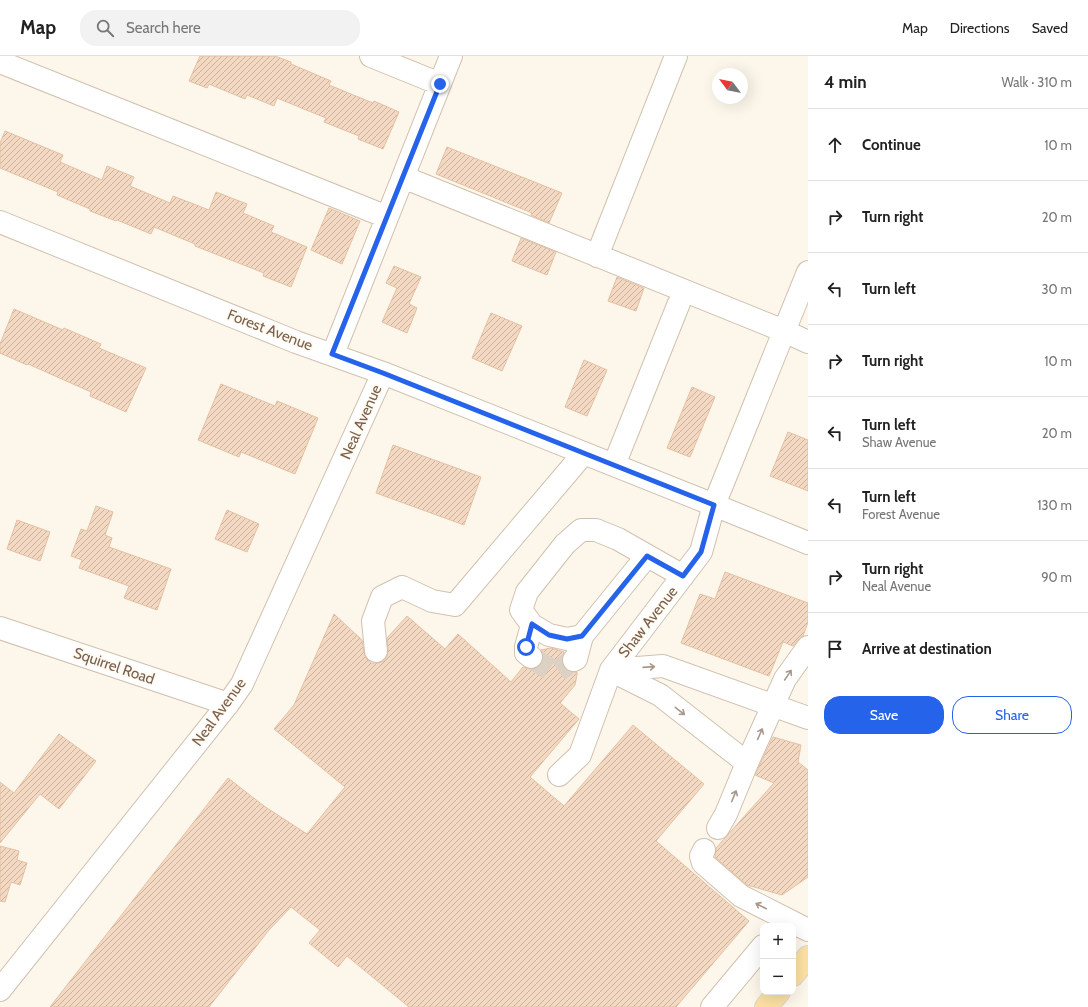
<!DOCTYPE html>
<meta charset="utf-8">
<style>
body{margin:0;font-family:Cabin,sans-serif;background:#f2f2f2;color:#222}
.controls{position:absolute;right:12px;bottom:12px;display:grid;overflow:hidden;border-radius:8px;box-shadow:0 4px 16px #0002}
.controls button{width:36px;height:36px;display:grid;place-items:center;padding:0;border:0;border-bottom:1px solid #e0e0e0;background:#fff;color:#222;font:20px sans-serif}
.compass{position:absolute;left:712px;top:12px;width:36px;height:36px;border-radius:50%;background:#fff;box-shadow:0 4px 16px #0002;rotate:302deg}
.stop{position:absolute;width:12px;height:12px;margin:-9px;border:3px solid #2563eb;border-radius:50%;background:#fff}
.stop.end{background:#2563eb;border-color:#fff;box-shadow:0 1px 4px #0008}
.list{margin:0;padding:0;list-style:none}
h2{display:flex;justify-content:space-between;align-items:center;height:52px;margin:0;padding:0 16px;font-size:17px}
h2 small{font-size:13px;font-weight:400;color:#767676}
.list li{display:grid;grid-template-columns:26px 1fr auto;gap:12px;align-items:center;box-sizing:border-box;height:72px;padding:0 16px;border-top:1px solid #e0e0e0}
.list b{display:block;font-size:15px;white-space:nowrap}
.list p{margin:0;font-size:13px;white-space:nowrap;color:#767676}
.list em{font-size:13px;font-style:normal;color:#767676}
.actions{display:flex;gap:8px;padding:12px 16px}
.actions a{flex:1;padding:9px 0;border:1px solid #2563eb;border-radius:16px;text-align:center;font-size:14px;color:#2563eb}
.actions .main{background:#2563eb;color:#fff}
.icon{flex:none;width:22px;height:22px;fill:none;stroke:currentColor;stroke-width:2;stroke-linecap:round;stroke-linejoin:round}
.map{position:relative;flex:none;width:808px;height:951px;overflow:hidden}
header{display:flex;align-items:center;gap:24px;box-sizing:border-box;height:56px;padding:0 20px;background:#fff;border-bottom:1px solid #e0e0e0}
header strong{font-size:19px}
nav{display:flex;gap:22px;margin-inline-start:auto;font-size:14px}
.search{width:280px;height:36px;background:#f2f2f2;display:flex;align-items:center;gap:10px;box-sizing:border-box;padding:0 14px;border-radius:16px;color:#767676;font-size:15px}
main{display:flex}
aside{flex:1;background:#fff}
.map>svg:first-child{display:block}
</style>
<header>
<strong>Map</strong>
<div class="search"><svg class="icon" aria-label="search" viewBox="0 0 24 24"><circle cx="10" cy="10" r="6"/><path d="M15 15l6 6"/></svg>Search here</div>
<nav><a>Map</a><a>Directions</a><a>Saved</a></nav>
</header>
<main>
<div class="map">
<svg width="808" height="951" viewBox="0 0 808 951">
<defs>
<pattern id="building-hatch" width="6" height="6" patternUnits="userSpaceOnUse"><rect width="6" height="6" fill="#f3d8c2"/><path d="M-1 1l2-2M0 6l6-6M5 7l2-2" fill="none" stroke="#cab2a0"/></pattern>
</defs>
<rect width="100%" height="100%" fill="#fdf7eb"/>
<path fill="url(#building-hatch)" stroke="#e6c0a2" d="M 200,0 L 275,0 L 291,6 L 291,8 L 331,25 L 329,29 L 373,47 L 374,45 L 399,56 L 383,93 L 358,83 L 359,80 L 324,66 L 326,62 L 277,42 L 274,50 L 247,39 L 245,43 L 209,28 L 207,32 L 189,25 Z
M 5,75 L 63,99 L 60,106 L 102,124 L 107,110 L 134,121 L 130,130 L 170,147 L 173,140 L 209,154 L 216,136 L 247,148 L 243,157 L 274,170 L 271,176 L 307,191 L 291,231 L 263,220 L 264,217 L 195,190 L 195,188 L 154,171 L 151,178 L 117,164 L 116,165 L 90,155 L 90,153 L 57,139 L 58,136 L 0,112 L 0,87 Z
M 447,91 L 562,137 L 549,167 L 531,159 L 532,157 L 436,118 Z
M 329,152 L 360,165 L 342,208 L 311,194 Z
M 521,182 L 556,196 L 547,219 L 512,205 Z
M 394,210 L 421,221 L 409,248 L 417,252 L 407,277 L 382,266 L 397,232 L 386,227 Z
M 617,221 L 644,232 L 636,255 L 608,245 Z
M 14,253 L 63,274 L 64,272 L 101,288 L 99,292 L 146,312 L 126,356 L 90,340 L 91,336 L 28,308 L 27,309 L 0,297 L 0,288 Z
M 491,257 L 522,270 L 502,315 L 472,302 Z
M 584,304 L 607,314 L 587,360 L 565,351 Z
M 221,328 L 275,350 L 277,345 L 318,362 L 295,418 L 241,396 L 239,401 L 198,384 Z
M 692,331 L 715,341 L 690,401 L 667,392 Z
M 788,376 L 808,384 L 808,435 L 770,420 Z
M 393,389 L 481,421 L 464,469 L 376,437 Z
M 96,450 L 113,456 L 105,479 L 112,482 L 109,491 L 171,513 L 157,554 L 124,542 L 129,530 L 79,512 L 82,504 L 71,500 L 81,473 L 87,475 Z
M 227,454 L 259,468 L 247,496 L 215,483 Z
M 17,464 L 50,476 L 40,505 L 7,493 Z
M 725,516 L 808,547 L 808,566 L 803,580 L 798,584 L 793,590 L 783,586 L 769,620 L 681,587 L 700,538 L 715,543 Z
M 334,558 L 362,584 L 364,596 L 366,602 L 371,607 L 378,607 L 384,605 L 387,600 L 388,594 L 387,582 L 407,560 L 445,593 L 458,578 L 511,626 L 523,611 L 530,613 L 535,613 L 540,609 L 543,602 L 543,597 L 541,594 L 551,592 L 564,596 L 562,603 L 563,610 L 567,615 L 573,616 L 577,616 L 577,619 L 575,629 L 560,647 L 579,663 L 530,721 L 564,750 L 633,669 L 704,728 L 656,785 L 749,865 L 676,951 L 409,951 L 347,900 L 338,911 L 309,887 L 320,874 L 291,851 L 269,874 L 209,951 L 50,951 L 228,722 L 264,750 L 307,778 L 345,731 L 274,673 L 294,649 Z
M 59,678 L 96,705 L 59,753 L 40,738 L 0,787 L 0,726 L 14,737 Z
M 773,681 L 801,689 L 798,706 L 808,714 L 808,821 L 782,839 L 747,829 L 715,801 L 716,792 L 774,727 L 755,719 Z
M 0,790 L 19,795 L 17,804 L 27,807 L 20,829 L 11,826 L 5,846 L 0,845 Z"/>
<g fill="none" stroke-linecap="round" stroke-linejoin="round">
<path stroke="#dcd1c3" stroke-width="22" stroke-dasharray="22 11" stroke-linecap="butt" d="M 531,601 L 555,617 L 574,604"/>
<g stroke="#d1c0af" stroke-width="24">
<path id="minor" d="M 371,0 L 440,28
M 0,6 L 387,161
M 403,121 L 784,275 L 808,286
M 0,166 L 296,286 L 383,317 L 714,449 L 808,487
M 597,200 L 676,0
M 333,298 L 451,0
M 614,409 L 679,247
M 647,500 L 582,580 L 567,583 L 549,579 L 532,569 L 521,554 L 527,536 L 565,488 L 581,474 L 596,474 L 618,483 L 683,520
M 0,572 L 228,648
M 376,595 L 373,565 L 382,541 L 402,531 L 432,545 L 455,549 L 584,397
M 531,601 L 526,597 L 526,591 L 532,569
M 574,604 L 576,603 L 582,580
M 611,614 L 663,610 L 808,662
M 612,615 L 660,639 L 747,707
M 559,719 L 580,699 L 611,614 L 701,496 L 714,449 L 808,216
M 718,772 L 726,758 L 747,707 L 785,623 L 808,591
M 704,794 L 701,800 L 703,807 L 741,840 L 808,874
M 0,934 L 228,648 L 242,628 L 383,317
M 712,951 L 763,890"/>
</g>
<g stroke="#dcd5d0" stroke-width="24">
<path id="major" d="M 793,919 L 808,901
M 766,951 L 779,936"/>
</g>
<use href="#minor" stroke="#fff" stroke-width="22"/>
<use href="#major" stroke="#fce0a3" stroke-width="22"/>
</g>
<defs><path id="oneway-shaft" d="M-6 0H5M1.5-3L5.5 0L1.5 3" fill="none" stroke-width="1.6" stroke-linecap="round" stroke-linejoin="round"/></defs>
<g stroke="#a9978b">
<use href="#oneway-shaft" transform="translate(649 611) rotate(-4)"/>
<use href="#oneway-shaft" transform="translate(788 619) rotate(-56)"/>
<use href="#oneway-shaft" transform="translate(680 655) rotate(38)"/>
<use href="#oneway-shaft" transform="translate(760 678) rotate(-66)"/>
<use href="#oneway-shaft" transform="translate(734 740) rotate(-68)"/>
<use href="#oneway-shaft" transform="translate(761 850) rotate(-153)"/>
</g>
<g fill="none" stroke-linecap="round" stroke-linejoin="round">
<path stroke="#2563eb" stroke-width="5" d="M 440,28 L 332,298 L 383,317 L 714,449 L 701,496 L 683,520 L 647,500 L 582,580 L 567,583 L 549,579 L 532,568 L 526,591"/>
</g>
<g text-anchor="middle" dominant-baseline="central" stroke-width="3.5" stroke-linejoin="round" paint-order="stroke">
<g font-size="15" fill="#7a5f4c" stroke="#fffbf2">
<text transform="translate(270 274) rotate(21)">Forest Avenue</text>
<text transform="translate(361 366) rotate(-66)">Neal Avenue</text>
<text transform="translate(648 566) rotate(-52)">Shaw Avenue</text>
<text transform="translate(114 610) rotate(19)">Squirrel Road</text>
<text transform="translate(219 656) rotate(-54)">Neal Avenue</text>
</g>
</g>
</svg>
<div class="controls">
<button>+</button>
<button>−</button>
</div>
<svg class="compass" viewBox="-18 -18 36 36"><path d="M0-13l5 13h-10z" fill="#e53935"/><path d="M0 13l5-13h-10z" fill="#767676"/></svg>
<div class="stop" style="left:526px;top:591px"></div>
<div class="stop end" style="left:440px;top:28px"></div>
</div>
<aside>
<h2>4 min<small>Walk · 310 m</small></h2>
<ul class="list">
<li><svg class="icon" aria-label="ahead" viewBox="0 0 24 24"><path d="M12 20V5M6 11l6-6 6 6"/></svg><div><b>Continue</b></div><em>10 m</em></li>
<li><svg class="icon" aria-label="right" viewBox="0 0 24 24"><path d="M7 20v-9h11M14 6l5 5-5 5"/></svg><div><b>Turn right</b></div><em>20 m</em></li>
<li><svg class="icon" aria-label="left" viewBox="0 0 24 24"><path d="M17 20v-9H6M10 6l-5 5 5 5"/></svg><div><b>Turn left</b></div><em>30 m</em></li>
<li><svg class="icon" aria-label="right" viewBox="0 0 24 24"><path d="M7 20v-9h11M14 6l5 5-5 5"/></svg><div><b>Turn right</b></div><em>10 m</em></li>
<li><svg class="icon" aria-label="left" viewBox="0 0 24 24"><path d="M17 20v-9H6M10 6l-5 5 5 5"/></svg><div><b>Turn left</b><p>Shaw Avenue</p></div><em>20 m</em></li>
<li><svg class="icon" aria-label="left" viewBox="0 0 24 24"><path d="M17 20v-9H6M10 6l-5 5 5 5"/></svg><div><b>Turn left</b><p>Forest Avenue</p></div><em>130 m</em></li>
<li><svg class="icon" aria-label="right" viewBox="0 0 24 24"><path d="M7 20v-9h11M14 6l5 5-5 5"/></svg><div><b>Turn right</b><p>Neal Avenue</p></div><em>90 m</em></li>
<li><svg class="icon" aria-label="arrive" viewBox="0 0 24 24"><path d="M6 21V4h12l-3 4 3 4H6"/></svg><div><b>Arrive at destination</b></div></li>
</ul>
<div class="actions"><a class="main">Save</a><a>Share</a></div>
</aside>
</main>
